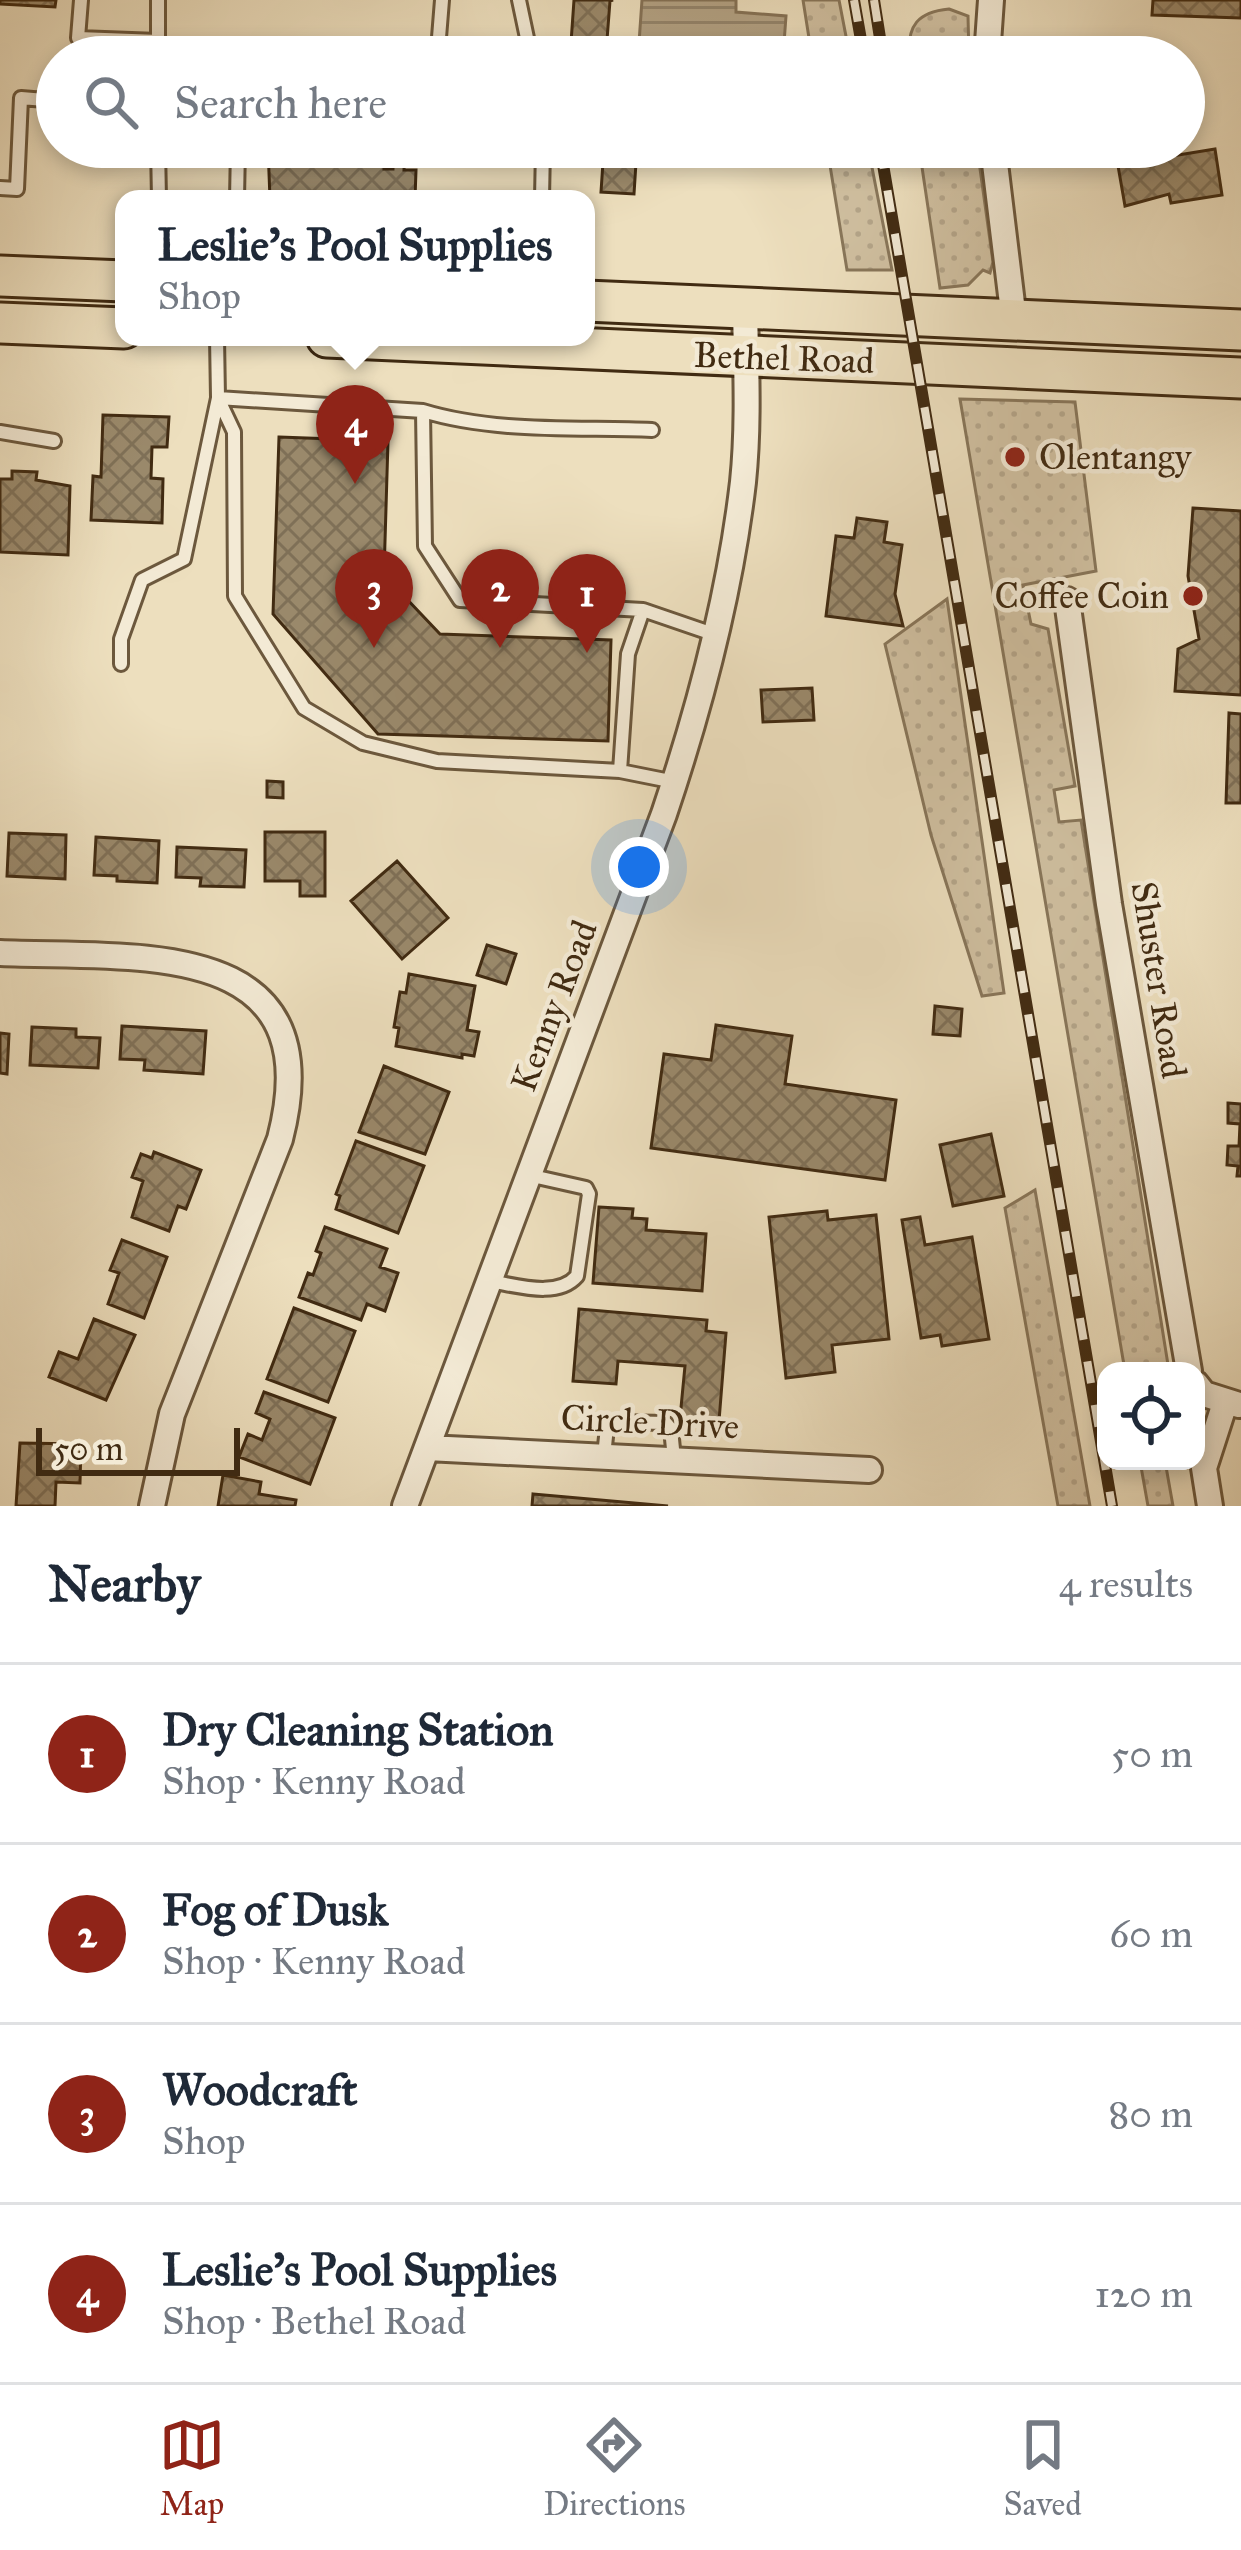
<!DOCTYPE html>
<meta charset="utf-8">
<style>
body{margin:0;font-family:"IM FELL Great Primer",serif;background:#f6f6f7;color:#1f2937}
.controls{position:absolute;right:36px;bottom:36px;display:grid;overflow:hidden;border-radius:24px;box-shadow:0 6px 18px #0003}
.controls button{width:108px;height:108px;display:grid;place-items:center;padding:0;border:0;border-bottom:3px solid #e0e1e3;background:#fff;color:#1f2937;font:60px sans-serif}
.scale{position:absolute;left:36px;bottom:30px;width:204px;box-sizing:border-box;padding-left:12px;border:6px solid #412b12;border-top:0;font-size:33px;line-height:42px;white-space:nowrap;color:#412b12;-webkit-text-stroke:9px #f3ead5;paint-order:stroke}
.you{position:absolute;left:639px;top:867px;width:42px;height:42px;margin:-30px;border:9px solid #fff;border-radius:50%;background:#1a73e8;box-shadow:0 0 0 18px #1a73e833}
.badge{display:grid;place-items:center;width:78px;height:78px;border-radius:50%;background:#8f2418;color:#fff;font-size:39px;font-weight:700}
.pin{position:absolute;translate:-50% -99px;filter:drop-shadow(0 3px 6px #0008)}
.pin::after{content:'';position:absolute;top:63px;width:42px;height:36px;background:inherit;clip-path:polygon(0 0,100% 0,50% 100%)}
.popup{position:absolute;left:115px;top:190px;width:480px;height:156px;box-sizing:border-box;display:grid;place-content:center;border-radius:24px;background:#fff;filter:drop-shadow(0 3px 9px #0005);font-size:39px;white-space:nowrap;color:#747a83}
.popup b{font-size:45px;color:#1f2937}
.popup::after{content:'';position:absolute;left:50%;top:100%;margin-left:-24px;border:24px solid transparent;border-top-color:#fff}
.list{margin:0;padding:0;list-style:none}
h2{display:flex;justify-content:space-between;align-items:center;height:156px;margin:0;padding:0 48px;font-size:51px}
h2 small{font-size:39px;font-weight:400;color:#747a83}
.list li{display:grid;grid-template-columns:78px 1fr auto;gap:36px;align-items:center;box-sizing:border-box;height:180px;padding:0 48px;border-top:3px solid #e0e1e3}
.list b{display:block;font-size:45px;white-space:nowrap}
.list p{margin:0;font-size:39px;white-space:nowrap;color:#747a83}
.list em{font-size:39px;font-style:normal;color:#747a83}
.icon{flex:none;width:66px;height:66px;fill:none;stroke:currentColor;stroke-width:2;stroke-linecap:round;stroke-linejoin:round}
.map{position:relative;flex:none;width:1241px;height:1506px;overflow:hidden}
.search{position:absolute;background:#fff;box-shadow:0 6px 18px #0003;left:36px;right:36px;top:36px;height:132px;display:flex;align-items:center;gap:30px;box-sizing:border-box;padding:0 42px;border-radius:66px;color:#747a83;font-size:45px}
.sheet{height:876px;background:#fff}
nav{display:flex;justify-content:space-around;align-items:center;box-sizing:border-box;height:168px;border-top:3px solid #e0e1e3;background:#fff;font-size:33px;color:#747a83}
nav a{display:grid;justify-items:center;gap:6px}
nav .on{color:#8f2418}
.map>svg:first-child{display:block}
</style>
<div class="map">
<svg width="1241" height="1506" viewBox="0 0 1241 1506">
<defs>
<pattern id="green-dots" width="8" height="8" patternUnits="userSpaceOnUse" patternTransform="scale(3)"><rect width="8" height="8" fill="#d0c0a1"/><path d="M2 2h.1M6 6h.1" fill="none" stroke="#b4a58a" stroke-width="1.8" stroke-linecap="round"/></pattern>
<pattern id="water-rules" width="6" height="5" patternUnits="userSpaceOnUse" patternTransform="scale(3)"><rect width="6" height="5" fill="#b3a284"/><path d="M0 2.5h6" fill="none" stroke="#93846b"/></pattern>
<pattern id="building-cross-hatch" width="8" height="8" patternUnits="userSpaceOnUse" patternTransform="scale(3)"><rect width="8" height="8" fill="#9a896b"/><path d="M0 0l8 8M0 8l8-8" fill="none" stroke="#7f7057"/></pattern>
</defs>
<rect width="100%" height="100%" fill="#eddfbe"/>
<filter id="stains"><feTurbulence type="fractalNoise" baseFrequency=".00167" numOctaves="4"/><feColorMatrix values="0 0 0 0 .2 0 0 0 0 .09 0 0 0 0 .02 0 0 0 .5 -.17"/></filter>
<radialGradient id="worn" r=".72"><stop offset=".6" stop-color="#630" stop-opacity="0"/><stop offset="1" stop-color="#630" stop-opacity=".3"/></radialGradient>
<path fill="url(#green-dots)" stroke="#88765a" stroke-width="3" d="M 803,0 L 839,0 L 850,57 L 812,57 Z
M 949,9 L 968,16 L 969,57 L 909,57 C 907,25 918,12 949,9 Z
M 827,147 L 868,147 L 892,270 L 847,270 Z
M 919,147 L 977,147 L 993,262 L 990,273 L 983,270 L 968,285 L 940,288 Z
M 960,399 L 1075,402 L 1096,571 L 1023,585 L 1031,624 L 1048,629 L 1075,786 L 1054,790 L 1059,822 L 1081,820 L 1169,1371 L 1125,1371 Z
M 947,599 L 1004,993 L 982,996 L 931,835 L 885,644 Z
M 1035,1190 L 1090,1506 L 1058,1506 L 1005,1208 Z
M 1140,1461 L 1165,1461 L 1173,1506 L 1148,1506 Z"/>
<path fill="url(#water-rules)" stroke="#857256" stroke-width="3" d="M 642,0 L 736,0 L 736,12 L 786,16 L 783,57 L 638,57 Z"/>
<path fill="url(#building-cross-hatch)" stroke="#412b12" stroke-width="3" d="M 0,0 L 56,0 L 55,7 L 0,4 Z
M 574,0 L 613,0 L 610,1 L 606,53 L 611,57 L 570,57 Z
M 1153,0 L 1241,0 L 1241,18 L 1152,15 Z
M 268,147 L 385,148 L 384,169 L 393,169 L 394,147 L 405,147 L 404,170 L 416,170 L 415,199 L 270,199 Z
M 604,147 L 637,147 L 634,194 L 601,192 Z
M 1106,147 L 1165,147 L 1166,157 L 1215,149 L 1222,195 L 1171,203 L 1169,194 L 1125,206 L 1117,160 L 1108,162 Z
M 103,415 L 169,417 L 167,447 L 152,447 L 151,478 L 163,479 L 162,523 L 91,520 L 93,476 L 101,477 Z
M 279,437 L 388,441 L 384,575 L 440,634 L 611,640 L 608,741 L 378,734 L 273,614 Z
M 12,471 L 37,472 L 36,480 L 70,486 L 68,555 L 0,552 L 0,479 L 12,479 Z
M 1193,508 L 1241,511 L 1241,695 L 1175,691 L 1178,649 L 1199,639 L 1188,576 Z
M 857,518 L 887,522 L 884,542 L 902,545 L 895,594 L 903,626 L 826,616 L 836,536 L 854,538 Z
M 812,688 L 814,720 L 763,722 L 761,690 Z
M 1229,713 L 1241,714 L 1241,803 L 1226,803 Z
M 267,781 L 283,782 L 283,798 L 267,797 Z
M 265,832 L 325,832 L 325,896 L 300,896 L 300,881 L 265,881 Z
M 9,833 L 66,835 L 65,879 L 7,876 Z
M 96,837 L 159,841 L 157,883 L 117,881 L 117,876 L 94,875 Z
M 177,847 L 246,850 L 244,887 L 200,886 L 201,878 L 176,877 Z
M 397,861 L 448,918 L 402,959 L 351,901 Z
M 487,945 L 516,954 L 506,984 L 477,975 Z
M 409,974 L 475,986 L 467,1030 L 479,1032 L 474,1056 L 462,1054 L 462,1058 L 396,1046 L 399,1028 L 394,1027 L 400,992 L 406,993 Z
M 935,1006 L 962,1009 L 960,1036 L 933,1034 Z
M 716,1025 L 792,1036 L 785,1084 L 896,1100 L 885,1180 L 651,1148 L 664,1054 L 711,1060 Z
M 122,1026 L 206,1031 L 203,1074 L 144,1070 L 145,1060 L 120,1059 Z
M 32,1027 L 76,1029 L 76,1037 L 100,1038 L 98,1068 L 30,1065 Z
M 0,1033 L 9,1034 L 7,1074 L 0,1073 Z
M 384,1066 L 449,1092 L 425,1154 L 359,1132 Z
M 1228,1103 L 1241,1104 L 1241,1176 L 1237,1176 L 1238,1166 L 1227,1165 L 1228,1146 L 1239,1146 L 1240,1124 L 1228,1123 Z
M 991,1134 L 1004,1196 L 953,1206 L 940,1145 Z
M 356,1141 L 424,1166 L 398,1233 L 336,1209 L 340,1196 L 336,1194 Z
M 154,1152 L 201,1170 L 186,1209 L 178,1206 L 169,1231 L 132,1217 L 143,1181 L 132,1177 L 141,1154 L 152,1158 Z
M 599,1207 L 633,1209 L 632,1218 L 647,1219 L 646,1230 L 706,1234 L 702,1291 L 593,1283 Z
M 827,1211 L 828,1220 L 876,1215 L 889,1339 L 832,1345 L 835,1372 L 786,1378 L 769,1217 Z
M 920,1217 L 925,1245 L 972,1237 L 989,1339 L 942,1346 L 940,1335 L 921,1338 L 902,1220 Z
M 325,1227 L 387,1249 L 380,1267 L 398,1273 L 385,1311 L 367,1304 L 361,1320 L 299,1297 L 308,1273 L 313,1275 L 321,1253 L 316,1251 Z
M 122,1240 L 167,1257 L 144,1318 L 108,1304 L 119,1273 L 110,1270 Z
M 294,1308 L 355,1331 L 328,1402 L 267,1379 Z
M 579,1309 L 707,1320 L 706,1331 L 726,1333 L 719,1421 L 680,1418 L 685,1366 L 618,1361 L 616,1384 L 573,1381 Z
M 94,1319 L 135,1335 L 106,1400 L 49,1377 L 59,1352 L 78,1359 Z
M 264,1392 L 335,1418 L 310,1484 L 239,1457 L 248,1434 L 262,1440 L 270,1419 L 256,1413 Z
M 20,1443 L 81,1444 L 80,1483 L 56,1482 L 55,1506 L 16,1506 Z
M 223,1475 L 261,1482 L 259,1494 L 296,1500 L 295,1506 L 218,1506 Z
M 533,1494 L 668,1506 L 532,1506 Z"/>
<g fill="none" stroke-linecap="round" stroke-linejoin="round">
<g stroke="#6c583d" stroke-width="18">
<path id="lane" d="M 81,0 L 78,38 L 158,41
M 442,0 L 438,50 L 492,52 L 529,44
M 519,0 L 531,57
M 158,57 L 158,0
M 158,147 L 159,199
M 0,188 L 17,189 L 21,98 L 57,101
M 237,199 L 238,147
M 542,199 L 543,147
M 218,398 L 234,432 L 235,596 L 304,708 L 363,743 L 437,761 L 620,771
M 218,398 L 423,411 C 495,433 577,427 652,430
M 423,411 L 425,546 L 460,600 L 643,610 L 713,634
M 0,432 L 54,441
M 643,610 L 628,654 L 620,771 L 675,782
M 121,664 L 121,639 L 142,580 L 184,559 L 218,398 L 217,337
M 489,1281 C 516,1285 557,1299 577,1276 L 589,1194 L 586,1188 L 528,1175
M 604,1456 L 607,1427 L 615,1422 L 666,1423 L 671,1429 L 674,1459"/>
</g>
<g stroke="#6c583d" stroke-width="30">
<path id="street" d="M 987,57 L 991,0
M 993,147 L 1014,320
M 1067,600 L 1109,904 L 1189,1371
M 0,953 C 134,959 333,934 280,1139 L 172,1414 L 152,1506
M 1196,1384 L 1204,1394 L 1239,1405
M 427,1448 L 869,1470
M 405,1506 L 664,814 C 700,707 730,594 743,482 C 749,424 746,366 745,307
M 1210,1506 L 1204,1468 L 1225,1403"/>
</g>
<g stroke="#412b12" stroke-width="45">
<path id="primary" d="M 0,276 L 124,281
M 586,301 L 1241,330
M 0,323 L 124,328
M 327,337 L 1241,378"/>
</g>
<use href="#lane" stroke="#f3ead5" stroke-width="12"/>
<use href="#street" stroke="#f3ead5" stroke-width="24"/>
<use href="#primary" stroke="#eddfbe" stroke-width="39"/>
<g stroke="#412b12" stroke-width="12">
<path id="rail" d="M 854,0 L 864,57
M 874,0 L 883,57
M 880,147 L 1112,1506"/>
</g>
<use href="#rail" stroke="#f3ead5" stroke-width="8" stroke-dasharray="22" stroke-linecap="butt"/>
</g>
<g fill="#8f2418" stroke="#f3ead5" stroke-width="4.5">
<circle cx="1015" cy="457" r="12"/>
<circle cx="1193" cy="596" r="12"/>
</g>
<g text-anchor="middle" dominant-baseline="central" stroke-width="9" stroke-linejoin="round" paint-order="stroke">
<g font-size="36" fill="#412b12" stroke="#f3ead5">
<text transform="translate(784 358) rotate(2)">Bethel Road</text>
<text transform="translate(1159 980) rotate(81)">Shuster Road</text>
<text transform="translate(554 1006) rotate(-69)">Kenny Road</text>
<text transform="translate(650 1422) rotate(3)">Circle Drive</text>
</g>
<g font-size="36" fill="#412b12" stroke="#f3ead5" text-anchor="start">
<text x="1039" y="457">Olentangy</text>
<text x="1169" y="596" text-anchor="end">Coffee Coin</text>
</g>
</g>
<rect width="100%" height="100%" filter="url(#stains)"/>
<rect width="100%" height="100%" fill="url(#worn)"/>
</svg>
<div class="controls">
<button><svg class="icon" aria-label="locate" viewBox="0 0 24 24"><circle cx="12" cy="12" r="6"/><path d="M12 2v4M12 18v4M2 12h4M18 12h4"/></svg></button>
</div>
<div class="scale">50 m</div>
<div class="you"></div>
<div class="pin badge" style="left:587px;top:653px">1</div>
<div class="pin badge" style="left:500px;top:648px">2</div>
<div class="pin badge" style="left:374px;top:648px">3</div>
<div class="pin badge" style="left:355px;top:484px">4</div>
<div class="popup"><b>Leslie's Pool Supplies</b>Shop</div>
<div class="search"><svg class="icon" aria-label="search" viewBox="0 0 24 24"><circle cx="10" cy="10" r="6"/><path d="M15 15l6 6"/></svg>Search here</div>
</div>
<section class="sheet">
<h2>Nearby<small>4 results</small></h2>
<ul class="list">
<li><span class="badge">1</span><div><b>Dry Cleaning Station</b><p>Shop · Kenny Road</p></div><em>50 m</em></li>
<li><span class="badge">2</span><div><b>Fog of Dusk</b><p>Shop · Kenny Road</p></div><em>60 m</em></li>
<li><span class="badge">3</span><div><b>Woodcraft</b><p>Shop</p></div><em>80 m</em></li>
<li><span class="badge">4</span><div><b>Leslie's Pool Supplies</b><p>Shop · Bethel Road</p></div><em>120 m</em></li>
</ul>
</section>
<nav>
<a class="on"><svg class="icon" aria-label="map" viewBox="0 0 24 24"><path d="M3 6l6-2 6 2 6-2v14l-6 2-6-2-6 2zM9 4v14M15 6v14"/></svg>Map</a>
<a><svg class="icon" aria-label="directions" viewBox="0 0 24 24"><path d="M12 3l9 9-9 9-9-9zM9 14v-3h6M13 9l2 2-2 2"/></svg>Directions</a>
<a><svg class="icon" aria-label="saved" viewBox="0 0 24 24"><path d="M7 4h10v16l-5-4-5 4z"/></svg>Saved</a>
</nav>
